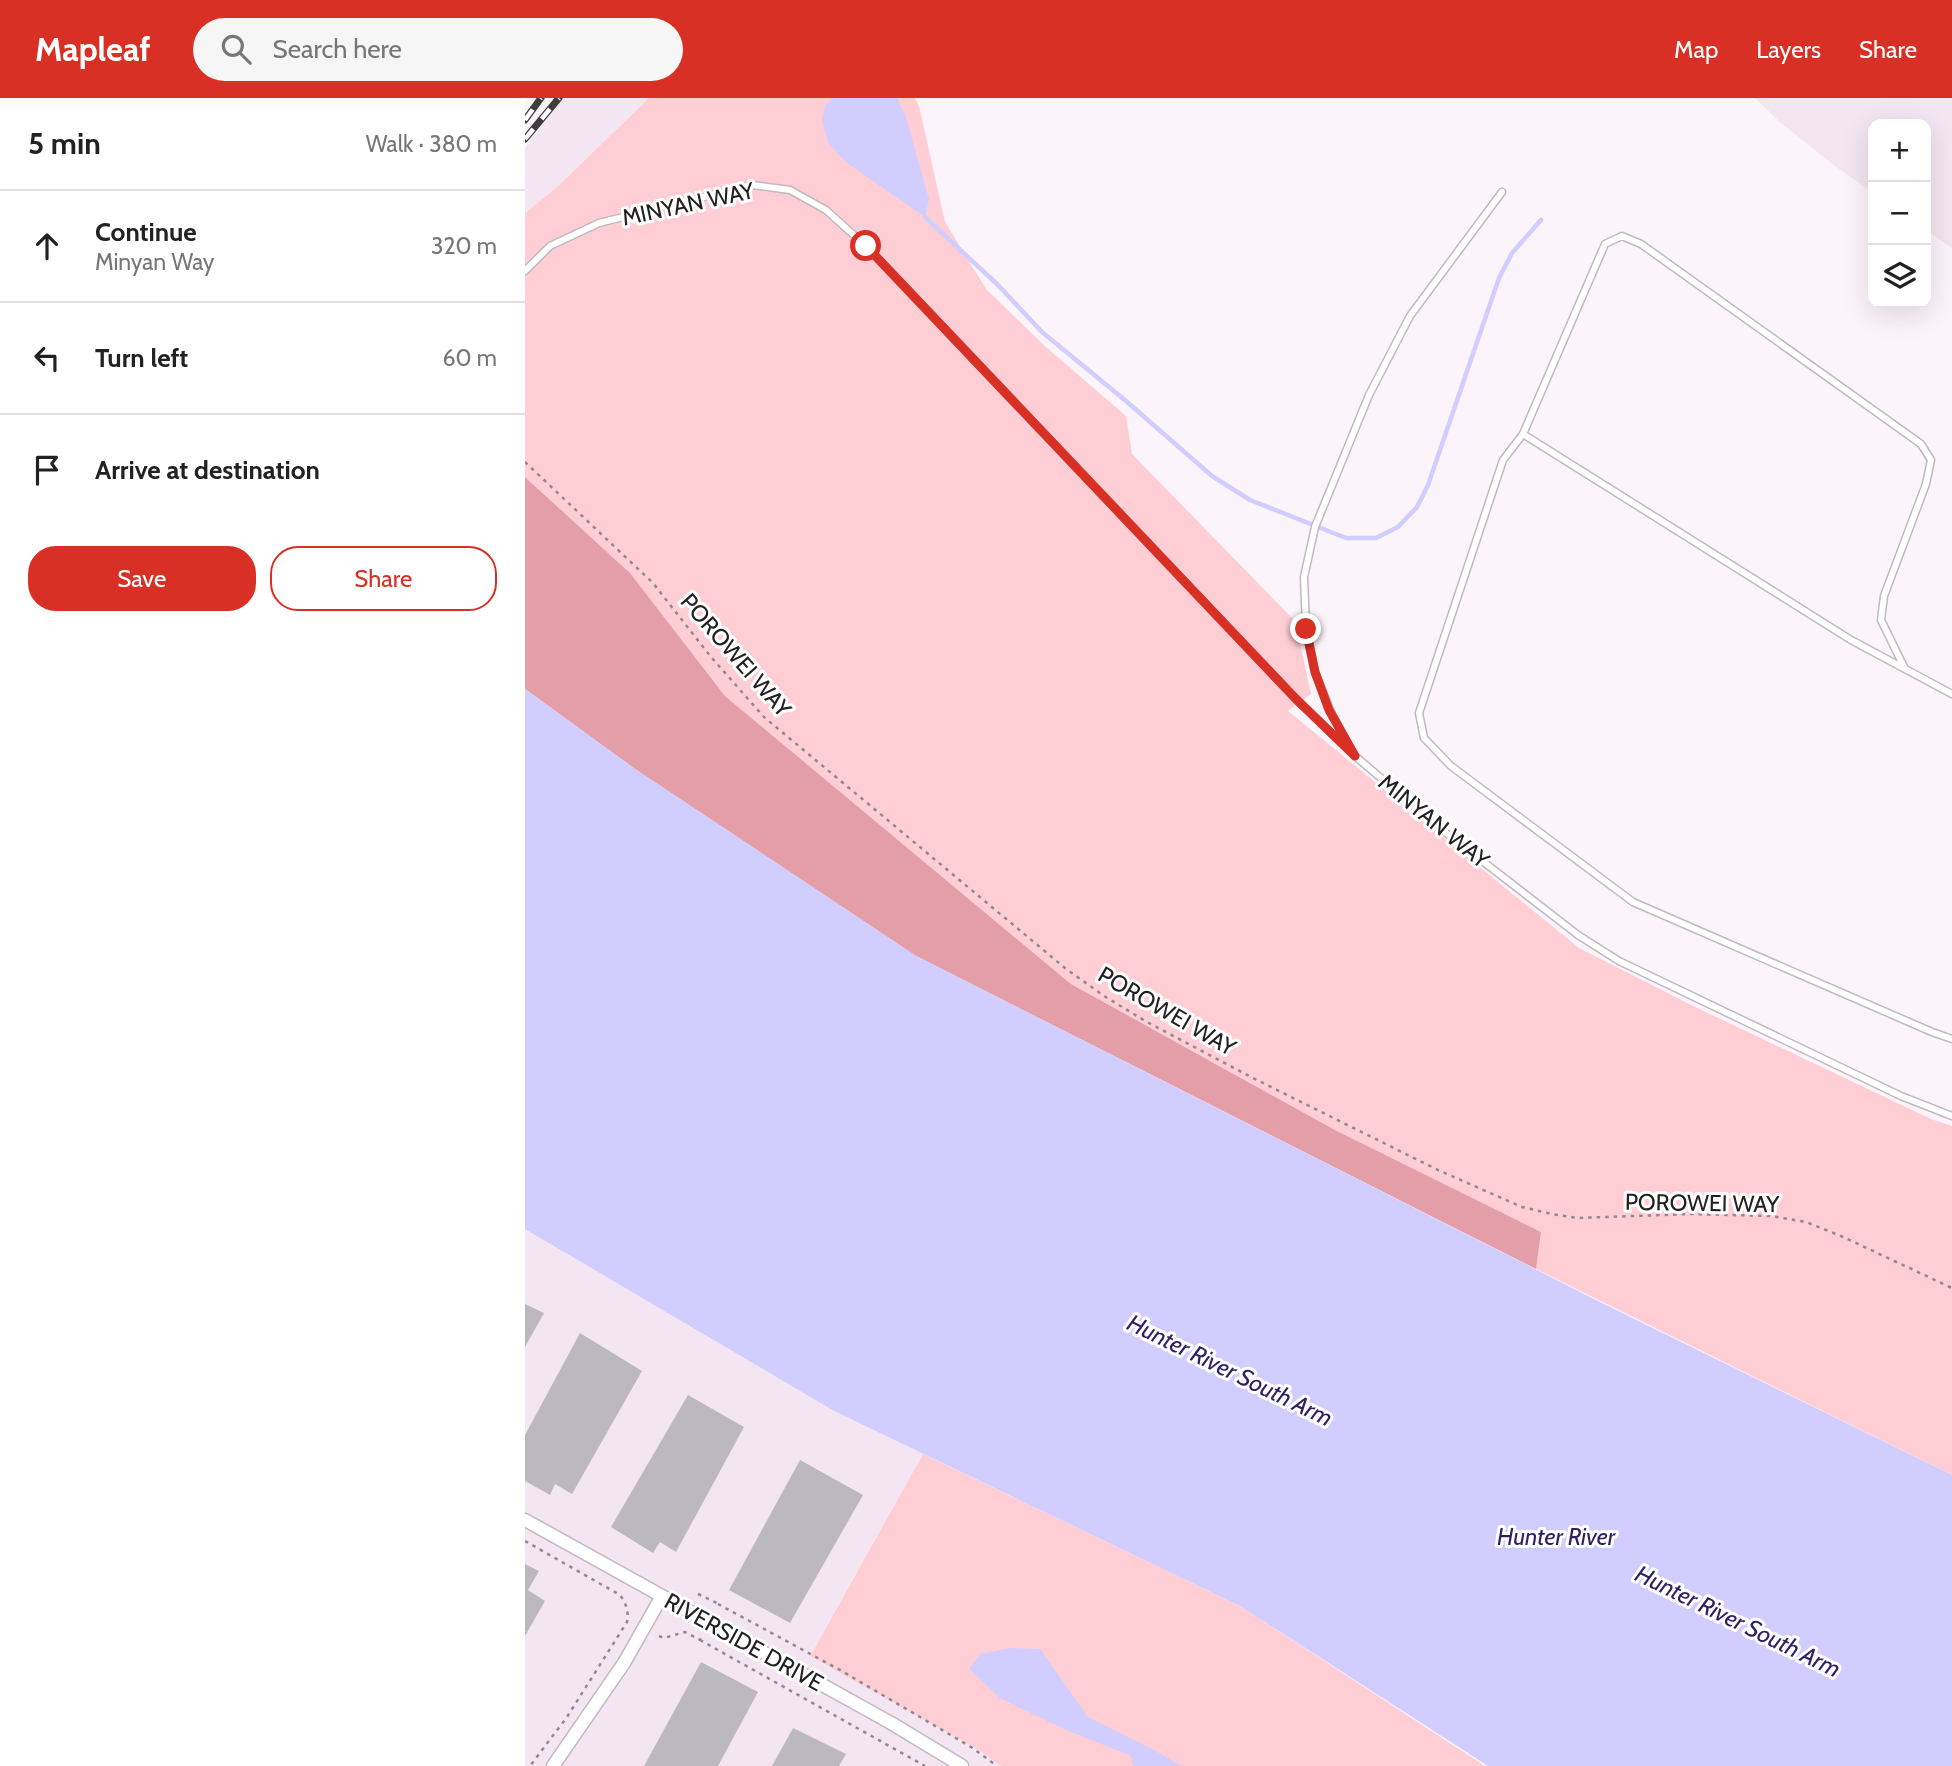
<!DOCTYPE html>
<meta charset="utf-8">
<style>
body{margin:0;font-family:Cabin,sans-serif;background:#f6f6f6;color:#222}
.controls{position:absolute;right:21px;top:21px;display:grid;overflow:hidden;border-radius:14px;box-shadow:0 7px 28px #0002}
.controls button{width:63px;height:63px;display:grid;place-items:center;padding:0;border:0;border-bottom:2px solid #e0e0e0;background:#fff;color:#222;font:35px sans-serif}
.stop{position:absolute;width:21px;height:21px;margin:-16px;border:5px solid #d93025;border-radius:50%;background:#fff}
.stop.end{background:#d93025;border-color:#fff;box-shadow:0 2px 7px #0008}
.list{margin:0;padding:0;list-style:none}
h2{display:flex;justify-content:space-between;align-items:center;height:91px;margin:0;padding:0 28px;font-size:30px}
h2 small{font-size:23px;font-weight:400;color:#767676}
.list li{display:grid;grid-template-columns:46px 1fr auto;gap:21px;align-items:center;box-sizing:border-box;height:112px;padding:0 28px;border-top:2px solid #e0e0e0}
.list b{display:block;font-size:26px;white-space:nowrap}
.list p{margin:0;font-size:23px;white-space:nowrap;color:#767676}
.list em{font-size:23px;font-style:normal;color:#767676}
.actions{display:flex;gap:14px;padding:21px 28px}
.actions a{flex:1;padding:16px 0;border:2px solid #d93025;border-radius:28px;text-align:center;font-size:24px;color:#d93025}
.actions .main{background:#d93025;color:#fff}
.icon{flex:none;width:38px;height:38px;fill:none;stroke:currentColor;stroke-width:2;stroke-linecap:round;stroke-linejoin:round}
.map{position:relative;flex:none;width:1427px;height:1668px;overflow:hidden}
header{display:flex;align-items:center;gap:42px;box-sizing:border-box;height:98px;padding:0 35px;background:#d93025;color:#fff}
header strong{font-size:33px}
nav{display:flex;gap:38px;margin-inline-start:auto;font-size:24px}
.search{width:490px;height:63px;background:#f6f6f6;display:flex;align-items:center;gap:18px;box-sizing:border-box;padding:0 24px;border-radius:38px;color:#767676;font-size:26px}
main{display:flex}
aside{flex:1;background:#fff}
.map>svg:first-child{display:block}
</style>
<header>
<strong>Mapleaf</strong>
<div class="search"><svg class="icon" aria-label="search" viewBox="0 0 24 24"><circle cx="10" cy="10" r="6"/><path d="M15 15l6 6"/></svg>Search here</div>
<nav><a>Map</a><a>Layers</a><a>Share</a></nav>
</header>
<main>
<aside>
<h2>5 min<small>Walk · 380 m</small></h2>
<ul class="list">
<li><svg class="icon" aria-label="ahead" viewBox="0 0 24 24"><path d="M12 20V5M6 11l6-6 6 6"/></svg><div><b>Continue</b><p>Minyan Way</p></div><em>320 m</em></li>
<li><svg class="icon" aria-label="left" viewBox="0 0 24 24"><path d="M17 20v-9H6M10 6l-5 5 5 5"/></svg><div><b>Turn left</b></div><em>60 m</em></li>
<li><svg class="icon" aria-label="arrive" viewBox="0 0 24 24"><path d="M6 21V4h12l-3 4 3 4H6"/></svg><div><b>Arrive at destination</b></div></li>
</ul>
<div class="actions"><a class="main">Save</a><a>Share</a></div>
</aside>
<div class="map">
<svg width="1427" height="1668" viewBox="0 0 1427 1668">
<rect width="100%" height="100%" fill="#fbf4fa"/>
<path fill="#f3e6f2" d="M 35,0 L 124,0 L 33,88 L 0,115 L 0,51 Z
M 1230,0 L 1427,0 L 1427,150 L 1401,132 L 1401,26 L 1348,26 L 1348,95 L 1310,68 L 1256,25 Z
M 0,1131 L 309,1313 L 398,1356 L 285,1557 L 452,1651 L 476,1668 L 0,1668 Z"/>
<path fill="#feced4" d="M 124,0 L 390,0 L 394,8 L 420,124 L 461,191 L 522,250 L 601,318 L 607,356 L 770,523 L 786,596 L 763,613 L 1054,850 L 1168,908 L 1406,1021 L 1427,1028 L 1427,1377 L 1011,1171 L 1016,1134 L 810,1032 L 546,886 L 200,598 L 105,475 L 0,379 L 0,115 L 33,88 Z
M 398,1356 L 715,1508 L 960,1668 L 476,1668 L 452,1651 L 285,1558 Z"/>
<path fill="#e49ea8" d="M 0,379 L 105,475 L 200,598 L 546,886 L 810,1032 L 1016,1134 L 1011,1171 L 391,858 L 110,671 L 0,591 Z"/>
<path fill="#d1cdfe" d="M 308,0 L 372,0 L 380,16 L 404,101 L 400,119 L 322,65 L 303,45 L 297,21 L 300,8 Z
M 0,591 L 110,671 L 391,858 L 1071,1202 L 1427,1377 L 1427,1668 L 963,1668 L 715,1508 L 309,1313 L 0,1131 Z
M 486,1550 L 515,1551 L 563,1619 L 629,1652 L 656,1668 L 608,1668 L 606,1658 L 534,1629 L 475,1600 L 444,1571 L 455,1556 Z"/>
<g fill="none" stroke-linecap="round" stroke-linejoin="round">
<path stroke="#d1cdfe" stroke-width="4.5" d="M 400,119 L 473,187 L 517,234 L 601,303 L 687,378 L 725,402 L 821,440 L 851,440 L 873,429 L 892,409 L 903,387 L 974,180 L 987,155 L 1016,122"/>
</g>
<path fill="#bcb8c0" d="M 0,1206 L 19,1215 L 0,1249 Z
M 55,1235 L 117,1273 L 47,1396 L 30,1386 L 25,1397 L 0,1383 L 0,1337 Z
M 163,1297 L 219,1329 L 151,1454 L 135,1444 L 128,1455 L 86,1429 Z
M 275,1362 L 338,1397 L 265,1525 L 204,1492 Z
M 0,1466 L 14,1473 L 3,1492 L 20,1503 L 0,1538 Z
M 176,1564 L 233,1594 L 193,1668 L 119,1668 Z
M 268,1630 L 321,1656 L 314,1668 L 247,1668 Z"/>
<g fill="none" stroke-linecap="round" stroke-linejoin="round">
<g stroke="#c0b9bf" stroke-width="9">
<path id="lane" d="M 0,173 L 25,148 L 74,125 L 227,87 L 265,92 L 301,112 L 341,148 L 771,601 L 830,658 L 916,731 L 1053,837 L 1094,863 L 1376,998 L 1427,1018
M 998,336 L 1326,542 L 1427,596
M 1380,571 L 1356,522 L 1359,498 L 1401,386 L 1406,362 L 1396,346 L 1116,146 L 1097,138 L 1080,146 L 998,336 L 978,362 L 894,615 L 899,640 L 926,668 L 1108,804 L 1407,934 L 1427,941
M 825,650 L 805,612 L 790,574 L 781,531 L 779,479 L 790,429 L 844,297 L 885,218 L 977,94"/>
</g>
<g stroke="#c0b9bf" stroke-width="15">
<path id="street" d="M 0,1422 L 366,1625 L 437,1668
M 28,1668 L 99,1565 L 137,1498"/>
</g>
<path stroke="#8f8a8f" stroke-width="2.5" stroke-dasharray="3.5 5" stroke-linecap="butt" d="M 0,364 L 128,485 L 186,559 L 239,619 L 540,870 L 579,898 L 622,924 L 728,980 L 913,1072 L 997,1109 L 1027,1116 L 1052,1120 L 1166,1116 L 1246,1118 L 1281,1124 L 1316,1138 L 1427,1190
M 0,1443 L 95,1497 C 101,1505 104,1514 102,1524 L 42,1619 L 5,1668
M 173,1496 L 192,1505
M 193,1506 L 315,1572 L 446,1649 L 472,1668
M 134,1538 L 139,1540 L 160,1534 L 175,1542 L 177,1538
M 175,1542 L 400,1668"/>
<use href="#lane" stroke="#fff" stroke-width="6"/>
<use href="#street" stroke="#fff" stroke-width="12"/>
<g stroke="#3f3b3e" stroke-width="7">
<path id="rail" d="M 0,22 L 16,0
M 0,41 L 34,0"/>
</g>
<use href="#rail" stroke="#fff" stroke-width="4.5" stroke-dasharray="13" stroke-linecap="butt"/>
</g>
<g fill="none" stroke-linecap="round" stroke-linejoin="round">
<path stroke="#d93025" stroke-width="9" d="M 341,148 L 771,601 L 830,658 L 804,612 L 790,574 L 781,531"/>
</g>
<g text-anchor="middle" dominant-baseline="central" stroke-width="6" stroke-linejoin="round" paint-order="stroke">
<g font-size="23" fill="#232023" stroke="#fff">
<text transform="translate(163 106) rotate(-12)">MINYAN WAY</text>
<text transform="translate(211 557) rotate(49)">POROWEI WAY</text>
<text transform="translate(909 723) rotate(39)">MINYAN WAY</text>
<text transform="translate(642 913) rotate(30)">POROWEI WAY</text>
<text transform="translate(1177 1105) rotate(1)">POROWEI WAY</text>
<text transform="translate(219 1544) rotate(29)">RIVERSIDE DRIVE</text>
</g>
<g font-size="24" font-style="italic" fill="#301f64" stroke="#fff">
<text transform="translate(705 1272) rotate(26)">Hunter River South Arm</text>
<text x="1031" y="1438">Hunter River</text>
<text transform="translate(1213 1523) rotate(26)">Hunter River South Arm</text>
</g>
</g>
</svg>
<div class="controls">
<button>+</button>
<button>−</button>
<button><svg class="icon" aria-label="layers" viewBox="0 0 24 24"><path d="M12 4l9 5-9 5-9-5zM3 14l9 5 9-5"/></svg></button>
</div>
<div class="stop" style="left:341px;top:148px"></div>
<div class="stop end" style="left:781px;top:531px"></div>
</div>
</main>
